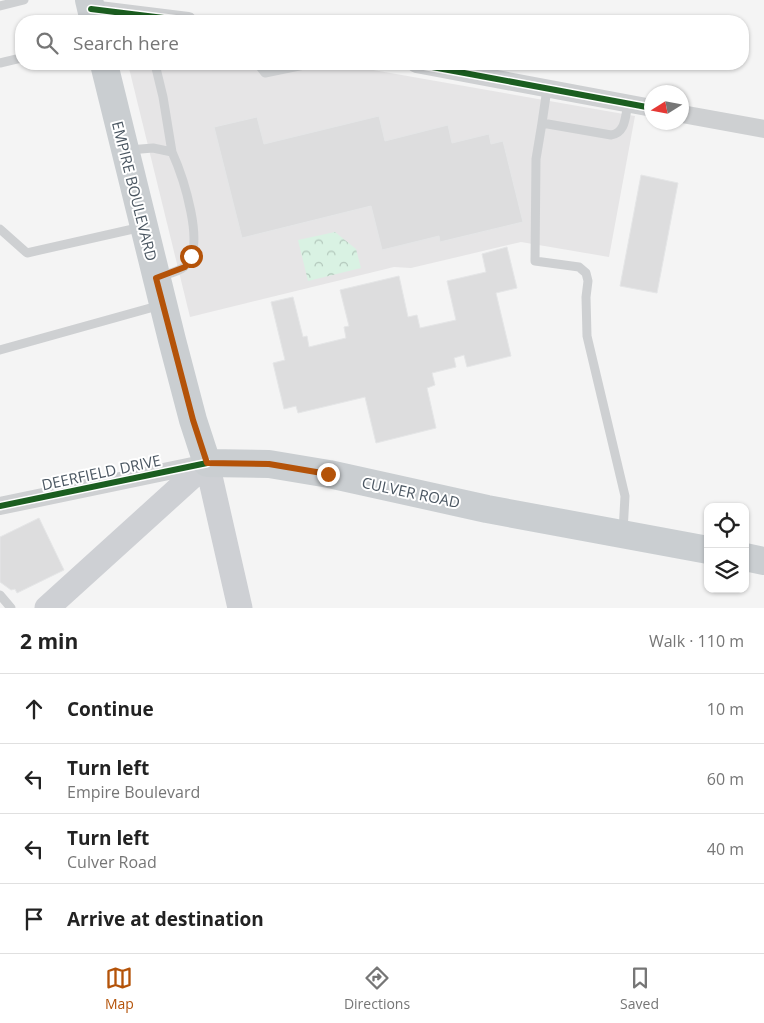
<!DOCTYPE html>
<meta charset="utf-8">
<style>
body{margin:0;font-family:"Open Sans",sans-serif;background:#f2f2f2;color:#222}
.controls{position:absolute;right:15px;bottom:15px;display:grid;overflow:hidden;border-radius:10px;box-shadow:0 1px 4px #0004}
.controls button{width:45px;height:45px;display:grid;place-items:center;padding:0;border:0;border-bottom:1px solid #e0e0e0;background:#fff;color:#222;font:25px sans-serif}
.compass{position:absolute;left:644px;top:85px;width:45px;height:45px;border-radius:50%;background:#fff;box-shadow:0 1px 4px #0004;rotate:259deg}
.stop{position:absolute;width:15px;height:15px;margin:-11px;border:4px solid #b45309;border-radius:50%;background:#fff}
.stop.end{background:#b45309;border-color:#fff;box-shadow:0 1px 5px #0008}
.list{margin:0;padding:0;list-style:none}
h2{display:flex;justify-content:space-between;align-items:center;height:65px;margin:0;padding:0 20px;font-size:21px}
h2 small{font-size:16px;font-weight:400;color:#767676}
.list li{display:grid;grid-template-columns:32px 1fr auto;gap:15px;align-items:center;box-sizing:border-box;height:70px;padding:0 20px;border-top:1px solid #e0e0e0}
.list b{display:block;font-size:19px;white-space:nowrap}
.list p{margin:0;font-size:16px;white-space:nowrap;color:#767676}
.list em{font-size:16px;font-style:normal;color:#767676}
.icon{flex:none;width:28px;height:28px;fill:none;stroke:currentColor;stroke-width:2;stroke-linecap:round;stroke-linejoin:round}
.map{position:relative;flex:none;width:764px;height:608px;overflow:hidden}
.search{position:absolute;background:#fff;box-shadow:0 1px 4px #0004;left:15px;right:15px;top:15px;height:55px;display:flex;align-items:center;gap:12px;box-sizing:border-box;padding:0 18px;border-radius:20px;color:#767676;font-size:19px}
.sheet{height:345px;background:#fff}
nav{display:flex;justify-content:space-around;align-items:center;box-sizing:border-box;height:70px;border-top:1px solid #e0e0e0;background:#fff;font-size:14px;color:#767676}
nav a{display:grid;justify-items:center;gap:2px}
nav .on{color:#b45309}
.map>svg:first-child{display:block}
</style>
<div class="map">
<svg width="764" height="608" viewBox="0 0 764 608">
<defs>
<pattern id="park-crowns" width="20" height="18" patternUnits="userSpaceOnUse" patternTransform="scale(1.25)"><rect width="20" height="18" fill="#d9f2e3"/><path d="M2 6a3 3 0 1 1 6 0M12 15a3 3 0 1 1 6 0" fill="none" stroke="#b2c7bb"/></pattern>
</defs>
<rect width="100%" height="100%" fill="#f4f4f4"/>
<path fill="#e6e5e6" d="M 128,64 L 339,64 L 635,116 L 609,257 L 521,242 L 411,268 L 394,267 L 190,317 Z"/>
<path fill="url(#park-crowns)" d="M 335,232 L 356,249 L 361,268 L 308,281 L 298,240 Z"/>
<path fill="#ddddde" stroke="#e5e6e7" d="M 379,116 L 385,141 L 448,125 L 452,143 L 489,134 L 491,144 L 503,141 L 523,222 L 440,242 L 439,236 L 382,250 L 371,206 L 242,238 L 214,127 L 257,117 L 264,144 Z
M 641,175 L 678,183 L 657,293 L 620,286 Z
M 507,247 L 517,288 L 496,293 L 511,356 L 467,367 L 464,355 L 454,358 L 456,367 L 432,373 L 435,385 L 427,388 L 436,428 L 376,443 L 365,397 L 298,413 L 296,406 L 284,409 L 273,363 L 285,360 L 271,302 L 293,297 L 303,337 L 307,336 L 309,347 L 346,338 L 344,327 L 349,326 L 340,290 L 399,276 L 408,317 L 417,315 L 420,328 L 456,320 L 447,281 L 486,272 L 482,254 Z
M 39,518 L 64,570 L 17,593 L 15,589 L 11,590 L 0,582 L 0,537 Z"/>
<g fill="none" stroke-linecap="round" stroke-linejoin="round">
<path stroke="#ced0d2" stroke-width="9" d="M 0,6 L 24,0
M 0,63 L 21,58
M 155,64 L 163,97 L 172,152
M 258,64 L 265,73 L 309,64
M 542,123 L 547,89
M 129,150 L 153,148 L 172,152 C 182,174 208,249 184,267 C 178,272 167,274 159,277
M 0,229 L 27,253 L 142,227
M 0,350 L 161,305
M 623,532 L 625,496 L 587,336 L 586,297 L 588,281 L 586,273 L 579,267 L 535,261 L 536,159 L 542,123 L 611,135 C 626,133 625,116 628,104
M 0,595 L 11,608"/>
<path stroke="#ced0d2" stroke-width="18" d="M 91,9 L 188,21
M 416,64 L 652,108
M 682,114 L 764,129
M 0,506 L 207,463"/>
<path stroke="#ced0d4" stroke-width="25" d="M 47,608 L 207,463 L 240,608"/>
<path stroke="#caced1" stroke-width="28" d="M 89,0 L 94,21
M 104,64 L 172,340 L 193,420 L 207,463 L 269,464 L 329,474 L 487,509 L 708,550
M 745,557 L 764,561"/>
<g stroke="#fff" stroke-width="9">
<path id="cycleway" d="M 91,9 L 188,21
M 416,64 L 652,108
M 0,506 L 207,463"/>
</g>
<use href="#cycleway" stroke="#1b5e20" stroke-width="6"/>
</g>
<g fill="none" stroke-linecap="round" stroke-linejoin="round">
<path stroke="#b45309" stroke-width="6" d="M 191,256 L 185,267 L 156,278 L 193,420 L 207,463 L 269,464 L 328,474"/>
</g>
<g text-anchor="middle" dominant-baseline="central" stroke-width="4" stroke-linejoin="round" paint-order="stroke">
<g font-size="15" fill="#4a5661" stroke="#fff">
<text transform="translate(135 191) rotate(76)">EMPIRE BOULEVARD</text>
<text transform="translate(101 472) rotate(-12)">DEERFIELD DRIVE</text>
<text transform="translate(411 492) rotate(12)">CULVER ROAD</text>
</g>
</g>
</svg>
<div class="controls">
<button><svg class="icon" aria-label="locate" viewBox="0 0 24 24"><circle cx="12" cy="12" r="6"/><path d="M12 2v4M12 18v4M2 12h4M18 12h4"/></svg></button>
<button><svg class="icon" aria-label="layers" viewBox="0 0 24 24"><path d="M12 4l9 5-9 5-9-5zM3 14l9 5 9-5"/></svg></button>
</div>
<svg class="compass" viewBox="-18 -18 36 36"><path d="M0-13l5 13h-10z" fill="#e53935"/><path d="M0 13l5-13h-10z" fill="#767676"/></svg>
<div class="stop" style="left:191px;top:256px"></div>
<div class="stop end" style="left:328px;top:474px"></div>
<div class="search"><svg class="icon" aria-label="search" viewBox="0 0 24 24"><circle cx="10" cy="10" r="6"/><path d="M15 15l6 6"/></svg>Search here</div>
</div>
<section class="sheet">
<h2>2 min<small>Walk · 110 m</small></h2>
<ul class="list">
<li><svg class="icon" aria-label="ahead" viewBox="0 0 24 24"><path d="M12 20V5M6 11l6-6 6 6"/></svg><div><b>Continue</b></div><em>10 m</em></li>
<li><svg class="icon" aria-label="left" viewBox="0 0 24 24"><path d="M17 20v-9H6M10 6l-5 5 5 5"/></svg><div><b>Turn left</b><p>Empire Boulevard</p></div><em>60 m</em></li>
<li><svg class="icon" aria-label="left" viewBox="0 0 24 24"><path d="M17 20v-9H6M10 6l-5 5 5 5"/></svg><div><b>Turn left</b><p>Culver Road</p></div><em>40 m</em></li>
<li><svg class="icon" aria-label="arrive" viewBox="0 0 24 24"><path d="M6 21V4h12l-3 4 3 4H6"/></svg><div><b>Arrive at destination</b></div></li>
</ul>
</section>
<nav>
<a class="on"><svg class="icon" aria-label="map" viewBox="0 0 24 24"><path d="M3 6l6-2 6 2 6-2v14l-6 2-6-2-6 2zM9 4v14M15 6v14"/></svg>Map</a>
<a><svg class="icon" aria-label="directions" viewBox="0 0 24 24"><path d="M12 3l9 9-9 9-9-9zM9 14v-3h6M13 9l2 2-2 2"/></svg>Directions</a>
<a><svg class="icon" aria-label="saved" viewBox="0 0 24 24"><path d="M7 4h10v16l-5-4-5 4z"/></svg>Saved</a>
</nav>
